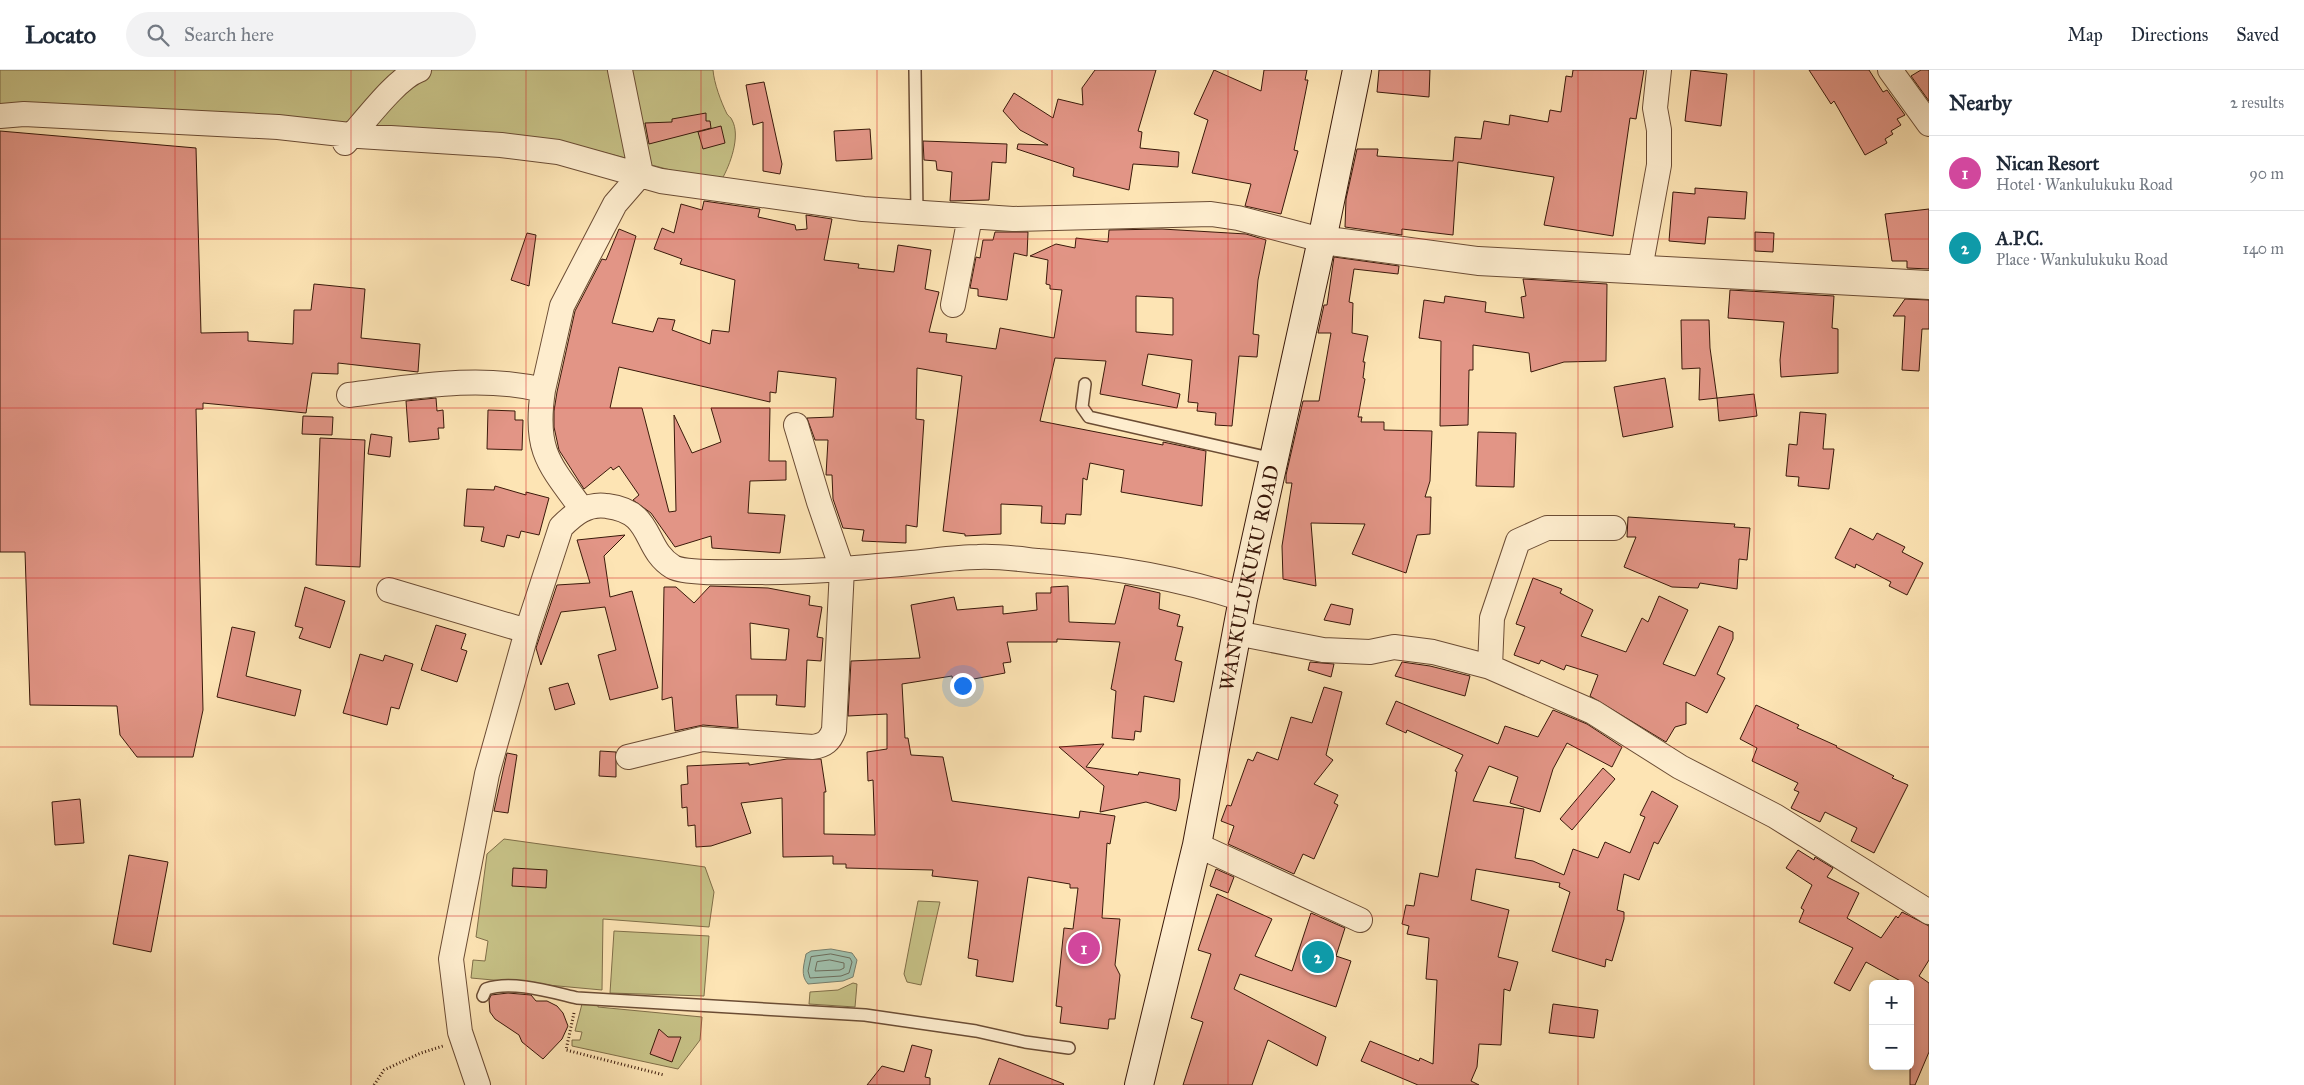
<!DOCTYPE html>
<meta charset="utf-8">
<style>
body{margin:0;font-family:"IM FELL Great Primer",serif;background:#f2f2f3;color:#1f2937}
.controls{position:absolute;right:15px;bottom:15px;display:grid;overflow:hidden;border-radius:8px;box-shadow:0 2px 8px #0003}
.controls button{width:45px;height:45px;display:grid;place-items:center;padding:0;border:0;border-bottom:1px solid #e0e1e3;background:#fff;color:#1f2937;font:25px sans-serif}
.you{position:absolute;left:962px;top:615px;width:18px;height:18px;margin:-12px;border:4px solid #fff;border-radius:50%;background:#1a73e8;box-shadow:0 0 0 8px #1a73e833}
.badge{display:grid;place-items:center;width:32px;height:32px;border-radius:50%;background:#8f2418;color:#fff;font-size:16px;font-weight:700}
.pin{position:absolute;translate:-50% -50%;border:2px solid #fff;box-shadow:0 1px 5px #0006}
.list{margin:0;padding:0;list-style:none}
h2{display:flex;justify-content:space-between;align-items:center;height:65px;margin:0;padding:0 20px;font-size:21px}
h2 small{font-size:16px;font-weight:400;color:#747a83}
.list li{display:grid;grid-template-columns:32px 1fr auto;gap:15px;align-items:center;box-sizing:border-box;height:75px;padding:0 20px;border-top:1px solid #e0e1e3}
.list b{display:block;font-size:19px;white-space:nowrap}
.list p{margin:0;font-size:16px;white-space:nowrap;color:#747a83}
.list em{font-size:16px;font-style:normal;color:#747a83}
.icon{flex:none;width:28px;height:28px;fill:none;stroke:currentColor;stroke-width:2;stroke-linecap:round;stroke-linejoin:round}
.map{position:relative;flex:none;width:1929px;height:1015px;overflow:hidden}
header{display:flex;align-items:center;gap:30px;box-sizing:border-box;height:70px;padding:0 25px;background:#fff;border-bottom:1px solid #e0e1e3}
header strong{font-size:24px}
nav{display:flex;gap:28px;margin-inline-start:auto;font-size:18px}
.search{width:350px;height:45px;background:#f2f2f3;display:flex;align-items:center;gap:12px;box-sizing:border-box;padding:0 18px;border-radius:28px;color:#747a83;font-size:19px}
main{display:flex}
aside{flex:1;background:#fff}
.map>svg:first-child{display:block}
</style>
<header>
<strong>Locato</strong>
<div class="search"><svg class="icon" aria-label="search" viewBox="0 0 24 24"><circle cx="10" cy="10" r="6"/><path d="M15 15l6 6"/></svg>Search here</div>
<nav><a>Map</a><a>Directions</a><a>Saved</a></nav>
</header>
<main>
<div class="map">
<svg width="1929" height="1015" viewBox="0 0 1929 1015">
<rect width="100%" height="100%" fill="#fde4b4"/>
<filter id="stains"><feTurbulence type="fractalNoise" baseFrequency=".004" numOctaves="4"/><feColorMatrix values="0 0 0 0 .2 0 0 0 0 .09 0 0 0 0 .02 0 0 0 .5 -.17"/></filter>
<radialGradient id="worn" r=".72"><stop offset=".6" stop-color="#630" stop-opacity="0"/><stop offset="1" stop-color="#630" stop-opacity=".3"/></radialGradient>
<path fill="#c7c287" stroke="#806e48" d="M 0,0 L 713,0 C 714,13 721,32 727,44 C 728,46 731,47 732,50 C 741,66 730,95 722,109 L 693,106 L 561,71 L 0,39 Z
M 504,769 L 705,797 L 714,822 L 709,857 L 603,849 L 602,920 L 471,908 L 473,890 L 485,891 L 488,871 L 476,867 L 487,784 Z
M 918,831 L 940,832 L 921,915 L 907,912 L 904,904 Z
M 614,861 L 709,866 L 704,926 L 610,923 Z
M 853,913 L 857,914 L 855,937 L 809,934 L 810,922 L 838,920 Z
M 583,930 L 598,931 L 598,937 L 702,947 L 700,970 L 678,999 L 572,976 L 572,970 L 580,970 L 582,962 L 575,961 Z"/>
<path fill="#9fbfac" stroke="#777d6b" d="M 831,879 L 852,883 L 857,890 L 853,907 L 843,911 L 808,914 C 800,905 804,895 806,884 L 811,881 Z"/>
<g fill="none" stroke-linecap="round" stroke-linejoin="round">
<path stroke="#6c6c5b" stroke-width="1" d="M 831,884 L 850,888 L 852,892 L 849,903 L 841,906 L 810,908 L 808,901 L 811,887 Z
M 830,890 L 844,893 L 844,898 L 840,900 L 815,901 L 817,892 Z"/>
</g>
<path fill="#e29586" stroke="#3a190a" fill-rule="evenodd" d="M 1095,0 L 1156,0 L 1138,61 L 1142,62 L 1140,78 L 1179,82 L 1178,97 L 1133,94 L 1129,120 L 1073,106 L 1074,98 L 1017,79 L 1018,74 L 1048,75 L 1020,60 L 1003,41 L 1014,23 L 1053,48 L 1058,29 L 1083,35 L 1082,18 Z
M 1214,0 L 1261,21 L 1264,0 L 1307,0 L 1305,10 L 1308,10 L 1294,80 L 1298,81 L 1281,144 L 1245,136 L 1251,114 L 1192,103 L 1208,50 L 1194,44 Z
M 1379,0 L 1430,0 L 1429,27 L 1377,22 Z
M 1573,0 L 1644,0 L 1636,49 L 1630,48 L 1613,166 L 1544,155 L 1554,107 L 1458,92 L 1453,165 L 1402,159 L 1402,165 L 1345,157 L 1346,129 L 1357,79 L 1378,79 L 1377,86 L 1453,91 L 1455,67 L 1481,69 L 1484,51 L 1509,55 L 1510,45 L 1548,52 L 1550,40 L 1561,42 L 1566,6 L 1572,7 Z
M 1691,0 L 1727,4 L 1721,56 L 1685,51 Z
M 1809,0 L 1869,0 L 1883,22 L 1887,20 L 1905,45 L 1897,49 L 1901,55 L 1891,61 L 1893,64 L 1885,69 L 1887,73 L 1865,85 L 1834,31 L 1831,34 Z
M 1921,0 L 1929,0 L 1929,31 L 1911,6 Z
M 764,12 L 782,94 L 780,104 L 763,101 L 763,52 L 753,55 L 746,15 Z
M 706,43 L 706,51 L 710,51 L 711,58 L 649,74 L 645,53 L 672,52 L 672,49 Z
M 721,56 L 725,73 L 703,79 L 698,62 Z
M 870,59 L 872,89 L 836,91 L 834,61 Z
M 0,61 L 196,78 L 201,263 L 248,262 L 248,271 L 293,274 L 294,240 L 311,240 L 314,214 L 365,219 L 361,268 L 420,274 L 418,302 L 338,293 L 338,304 L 312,303 L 306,343 L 203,333 L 203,339 L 196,339 L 203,640 L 193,687 L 137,687 L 120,665 L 117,636 L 30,635 L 25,482 L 0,482 Z
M 923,71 L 1007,74 L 1006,93 L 992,92 L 989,130 L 950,131 L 952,102 L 937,100 L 936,91 L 924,90 Z
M 1695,118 L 1747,122 L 1745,149 L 1708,147 L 1705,174 L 1669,171 L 1673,122 L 1695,124 Z
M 704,131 L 760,139 L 758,147 L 795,155 L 796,160 L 807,159 L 806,145 L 832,149 L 824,190 L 859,194 L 858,198 L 894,202 L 898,175 L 931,180 L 925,219 L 939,222 L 929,262 L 947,264 L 946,272 L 996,279 L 1000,258 L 1054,268 L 1062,220 L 1050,219 L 1050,215 L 1046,214 L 1048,190 L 1030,186 L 1056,174 L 1075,178 L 1076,168 L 1108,172 L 1109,160 L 1162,159 L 1246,164 L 1266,170 L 1258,210 L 1253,264 L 1259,265 L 1257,287 L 1239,286 L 1232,356 L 1215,355 L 1216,343 L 1197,341 L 1198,333 L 1188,332 L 1192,290 L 1148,284 L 1142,315 L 1180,324 L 1177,338 L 1100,324 L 1106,291 L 1055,288 L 1040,351 L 1163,375 L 1163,372 L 1206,381 L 1202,436 L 1121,422 L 1124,400 L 1090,393 L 1087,410 L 1083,408 L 1081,445 L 1066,444 L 1065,454 L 1041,453 L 1042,436 L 1001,434 L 1001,464 L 965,466 L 965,464 L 943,461 L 962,306 L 917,298 L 916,349 L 924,350 L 917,457 L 906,455 L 906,473 L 862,471 L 864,460 L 843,458 L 833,429 L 832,405 L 826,405 L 828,370 L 815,370 L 807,348 L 833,347 L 836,308 L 778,301 L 776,323 L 770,322 L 770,332 L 619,297 L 610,338 L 642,338 L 669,442 L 676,441 L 674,345 L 692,383 L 721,372 L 711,338 L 770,338 L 769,391 L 786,391 L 786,410 L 750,411 L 748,443 L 785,445 L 780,483 L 712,478 L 711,466 L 675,477 L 651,443 L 633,430 L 639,425 L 619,396 L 613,400 L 611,397 L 584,419 L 559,380 L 554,357 L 554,341 L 557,322 L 575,241 L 602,189 L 606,190 L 619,159 L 636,166 L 612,253 L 653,262 L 658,248 L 675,250 L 672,260 L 710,274 L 712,260 L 729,262 L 735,210 L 680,194 L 682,189 L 654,179 L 662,158 L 674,163 L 681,134 L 702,140 ZM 1136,226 L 1173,228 L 1173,265 L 1136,262 Z
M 1929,139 L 1929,199 L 1907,198 L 1907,191 L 1892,191 L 1885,144 Z
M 995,162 L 1028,162 L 1027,186 L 1014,183 L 1007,230 L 978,226 L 978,219 L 970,218 L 976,187 L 980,188 L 983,170 L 993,170 Z
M 1755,162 L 1774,163 L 1773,182 L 1755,181 Z
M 527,163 L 536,165 L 529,216 L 511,210 Z
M 1334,187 L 1399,196 L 1398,204 L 1354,199 L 1349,232 L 1353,233 L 1352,263 L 1368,266 L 1363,292 L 1365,292 L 1363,308 L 1365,309 L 1358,347 L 1362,347 L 1361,352 L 1384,352 L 1384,360 L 1432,361 L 1430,411 L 1425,427 L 1431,427 L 1430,464 L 1417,465 L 1406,503 L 1352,484 L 1365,454 L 1311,453 L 1316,516 L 1283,509 L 1282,476 L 1292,413 L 1286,413 L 1286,405 L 1303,331 L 1319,331 L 1331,263 L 1318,263 L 1324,235 L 1327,235 Z
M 1523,209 L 1607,214 L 1606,291 L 1564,292 L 1531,302 L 1529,283 L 1473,275 L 1473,300 L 1469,300 L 1468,355 L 1440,356 L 1441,271 L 1419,268 L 1424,230 L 1444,233 L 1445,226 L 1486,232 L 1485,242 L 1524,248 L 1521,227 L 1526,226 Z
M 1730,220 L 1834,226 L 1832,258 L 1838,259 L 1838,303 L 1781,307 L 1780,290 L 1784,252 L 1728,248 Z
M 1905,229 L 1929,230 L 1929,259 L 1922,259 L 1919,301 L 1902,300 L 1905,246 L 1893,246 Z
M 1681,250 L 1709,250 L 1710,278 L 1717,328 L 1699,330 L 1700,298 L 1682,299 Z
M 1665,308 L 1673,357 L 1623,367 L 1614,317 Z
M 1754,324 L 1757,346 L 1719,351 L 1717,328 Z
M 436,328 L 437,341 L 443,340 L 444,358 L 438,358 L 439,369 L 409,372 L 406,331 Z
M 488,340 L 515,341 L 515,350 L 523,350 L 522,380 L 487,379 Z
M 1800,342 L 1826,344 L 1823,379 L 1834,379 L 1829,419 L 1798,416 L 1799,407 L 1786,406 L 1789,374 L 1797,375 Z
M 303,346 L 333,347 L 332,365 L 302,364 Z
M 1478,362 L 1516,363 L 1514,417 L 1476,416 Z
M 371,364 L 392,367 L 390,387 L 368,384 Z
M 320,368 L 365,370 L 360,497 L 316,495 Z
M 495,416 L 526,425 L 526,422 L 549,428 L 539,465 L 521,461 L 519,468 L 507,465 L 504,477 L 481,471 L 484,457 L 464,456 L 467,419 L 494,420 Z
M 1628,447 L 1735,454 L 1734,457 L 1750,458 L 1747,490 L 1739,489 L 1737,519 L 1700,513 L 1698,518 L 1672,517 L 1624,497 L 1636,467 L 1627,467 Z
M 1850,458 L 1873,470 L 1877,463 L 1905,477 L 1902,482 L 1923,493 L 1907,525 L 1889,516 L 1891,512 L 1856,494 L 1855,498 L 1835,488 Z
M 625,465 L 604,486 L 610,527 L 632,521 L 658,618 L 610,630 L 598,585 L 616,580 L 605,537 L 561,542 L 541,595 L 536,578 L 557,515 L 590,513 L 577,470 Z
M 1533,508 L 1562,519 L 1560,523 L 1593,540 L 1581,566 L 1626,582 L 1642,548 L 1648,552 L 1659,526 L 1688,540 L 1663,594 L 1695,606 L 1719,556 L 1733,562 L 1733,569 L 1717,604 L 1725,608 L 1707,643 L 1686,632 L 1686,654 L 1675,657 L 1666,672 L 1590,626 L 1598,605 L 1566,595 L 1564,600 L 1541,590 L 1539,594 L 1514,585 L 1525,557 L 1516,554 Z
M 1125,515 L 1160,523 L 1159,539 L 1180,545 L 1177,556 L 1183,557 L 1175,590 L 1182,592 L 1174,632 L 1144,626 L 1141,662 L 1135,661 L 1134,670 L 1112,668 L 1116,621 L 1111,619 L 1120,572 L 1057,569 L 1057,572 L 1007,572 L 1011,592 L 1003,593 L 1005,603 L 953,613 L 952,606 L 902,614 L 905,668 L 908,668 L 911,685 L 943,687 L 952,731 L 1079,748 L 1080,741 L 1115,746 L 1110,774 L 1107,773 L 1102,848 L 1120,849 L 1115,895 L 1120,905 L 1115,949 L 1109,949 L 1108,959 L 1060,953 L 1062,937 L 1056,936 L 1064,858 L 1073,859 L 1078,818 L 1070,818 L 1070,814 L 1028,807 L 1013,912 L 976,906 L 978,890 L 968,888 L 978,811 L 932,806 L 933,800 L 846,798 L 846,794 L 833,794 L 833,786 L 783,787 L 782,728 L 741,733 L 751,763 L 711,776 L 696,777 L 695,755 L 688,756 L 687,737 L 682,738 L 681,715 L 688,714 L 687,696 L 749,693 L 749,695 L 787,689 L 821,689 L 826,722 L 824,722 L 824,764 L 875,765 L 873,710 L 868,711 L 867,682 L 887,679 L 887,644 L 848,646 L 851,591 L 920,588 L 911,535 L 954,527 L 957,540 L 1003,536 L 1003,544 L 1037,540 L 1036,523 L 1051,523 L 1051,517 L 1068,516 L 1069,552 L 1115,554 Z
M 710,516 L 768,518 L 810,526 L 809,535 L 822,537 L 817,567 L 823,568 L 821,591 L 807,590 L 805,637 L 776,635 L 777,625 L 736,625 L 738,658 L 703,655 L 675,661 L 672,627 L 662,630 L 664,517 L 676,517 L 694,533 ZM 750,553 L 789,559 L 786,590 L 751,589 Z
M 305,517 L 345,531 L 330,578 L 299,568 L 303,558 L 295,556 Z
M 1331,534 L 1353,539 L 1350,555 L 1324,550 Z
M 436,555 L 466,564 L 461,579 L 467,581 L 457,612 L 421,600 Z
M 232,557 L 255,562 L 246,606 L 301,620 L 295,646 L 217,627 Z
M 360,584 L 383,591 L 385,585 L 413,594 L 399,639 L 391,637 L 387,655 L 343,643 Z
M 1310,592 L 1334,594 L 1331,607 L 1308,600 Z
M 1402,592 L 1430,596 L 1470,606 L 1465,626 L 1395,606 Z
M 568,613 L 575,634 L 555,640 L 549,618 Z
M 1324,617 L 1342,622 L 1326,685 L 1333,690 L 1314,714 L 1338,725 L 1334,733 L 1338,735 L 1314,789 L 1303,784 L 1294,804 L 1228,774 L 1234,756 L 1221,751 L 1227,735 L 1231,736 L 1248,689 L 1253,691 L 1257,682 L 1278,690 L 1291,647 L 1312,653 Z
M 1396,631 L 1498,674 L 1505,656 L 1538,667 L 1553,640 L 1587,654 L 1622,677 L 1612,697 L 1567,673 L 1553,699 L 1540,742 L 1510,733 L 1518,707 L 1489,696 L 1473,731 L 1524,739 L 1515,788 L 1533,791 L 1564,805 L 1573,779 L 1598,788 L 1605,772 L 1630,783 L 1645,747 L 1640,745 L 1652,721 L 1678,736 L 1658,774 L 1654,772 L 1639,810 L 1624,804 L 1617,840 L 1624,842 L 1624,849 L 1612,891 L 1606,889 L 1605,897 L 1552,881 L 1570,822 L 1559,817 L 1560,813 L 1476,799 L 1471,830 L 1509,840 L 1498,887 L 1518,892 L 1510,921 L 1504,919 L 1501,975 L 1479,974 L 1477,997 L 1471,1011 L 1479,1015 L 1418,1015 L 1361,991 L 1370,971 L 1419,991 L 1420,988 L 1433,994 L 1437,910 L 1426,909 L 1429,868 L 1407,864 L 1409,856 L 1402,854 L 1406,835 L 1414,836 L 1420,803 L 1438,807 L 1457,702 L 1455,701 L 1463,685 L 1407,660 L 1406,663 L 1386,654 Z
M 1756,635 L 1799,655 L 1797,658 L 1837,676 L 1836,677 L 1894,706 L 1892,708 L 1908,715 L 1874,783 L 1851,771 L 1857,758 L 1825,742 L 1820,752 L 1791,738 L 1799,722 L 1794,720 L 1798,713 L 1752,691 L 1757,678 L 1740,669 Z
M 1104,674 L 1086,697 L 1138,705 L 1139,702 L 1180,709 L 1179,728 L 1176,741 L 1146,732 L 1100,742 L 1104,716 L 1059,677 Z
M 600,681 L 616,682 L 616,707 L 599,706 Z
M 507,683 L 517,685 L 508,743 L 494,741 Z
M 1603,698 L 1615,709 L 1572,760 L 1560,749 Z
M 80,729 L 84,773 L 55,775 L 52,732 Z
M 1798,780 L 1814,790 L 1815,787 L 1833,798 L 1827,807 L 1859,823 L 1847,848 L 1881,868 L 1896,846 L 1898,848 L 1902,842 L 1929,856 L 1929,890 L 1919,906 L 1929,913 L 1929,982 L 1915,1015 L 1910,1015 L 1910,914 L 1906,914 L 1866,892 L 1850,921 L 1834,913 L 1853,878 L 1799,852 L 1804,840 L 1801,838 L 1812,815 L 1786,798 Z
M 129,785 L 168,792 L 151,882 L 113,874 Z
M 513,798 L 547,800 L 546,818 L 512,816 Z
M 1216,799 L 1234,807 L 1228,823 L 1210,816 Z
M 1217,824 L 1272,849 L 1255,886 L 1292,901 L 1311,843 L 1345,858 L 1336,886 L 1351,891 L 1336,937 L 1240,904 L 1234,919 L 1326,967 L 1317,996 L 1268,970 L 1252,1015 L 1183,1015 L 1203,952 L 1191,948 L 1211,884 L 1198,880 Z
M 508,923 L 531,925 L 536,931 L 547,931 L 557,936 L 563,943 L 568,956 L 562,969 L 543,989 L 522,972 L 519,965 L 495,949 L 490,942 L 489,930 L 491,925 Z
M 1553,934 L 1598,940 L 1594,968 L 1549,963 Z
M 659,959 L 668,967 L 681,967 L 672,992 L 650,984 Z
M 912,975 L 932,980 L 925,1007 L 930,1008 L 930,1015 L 867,1015 L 882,996 L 904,1002 Z
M 999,988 L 1064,1014 L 1063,1015 L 989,1015 Z"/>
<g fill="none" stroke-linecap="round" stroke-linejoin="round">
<g stroke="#6b4c34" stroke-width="14">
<path id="service" d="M 915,0 L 917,143
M 1085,314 L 1082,337 L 1089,347 L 1274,389
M 483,926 L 486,919 C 512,910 551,922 577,928 L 865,945 L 976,961 L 1025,972 L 1069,978"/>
</g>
<g stroke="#6b4c34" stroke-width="26">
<path id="minor" d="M 1890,0 L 1929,54
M 0,46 L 24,44 L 278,57 L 359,66 L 501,75 L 558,82 L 661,111 L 863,139 L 1013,149 L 1211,144 L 1238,148 L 1322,170
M 345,73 C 363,54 396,8 419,0
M 1640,199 L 1659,95 L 1659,60 L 1655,38 L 1659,0
M 953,235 L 970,147
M 543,320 L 562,236 L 615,134 L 641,104 L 620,0
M 349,325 C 413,317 479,304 543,320 C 534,380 548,393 582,439
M 1614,458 L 1547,458 L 1518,471 L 1492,548 L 1490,597 L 1593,642 L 1680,697 L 1775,746 L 1929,842
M 389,520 L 527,561
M 1236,563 L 1323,580 L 1370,582 L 1394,577 L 1433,582 L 1490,597
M 628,687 L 702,669 L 813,677 C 825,675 830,671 834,660 L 842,499 L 819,432 L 796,355
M 1197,775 L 1360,850
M 478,1015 L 460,962 L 451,889 L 487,704 L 527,561 L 561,457 C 574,444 587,433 607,436 C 655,442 642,478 673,497 C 686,504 736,502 752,502 C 805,503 858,498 911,493 C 933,491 956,487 978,487 C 998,486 1019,489 1039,491 C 1109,496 1176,507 1243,529"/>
</g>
<g stroke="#6b4c34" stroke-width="30">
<path id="tertiary" d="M 1322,170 L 1478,191 L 1929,215"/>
</g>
<g stroke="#3a190a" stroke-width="30">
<g id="secondary">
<path id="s1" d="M 1139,1015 L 1197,775 L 1243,529 L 1322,170 L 1357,0"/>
</g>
</g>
<path stroke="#3a190a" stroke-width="3" stroke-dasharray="1 2.5" stroke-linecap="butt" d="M 574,943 L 566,980 L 664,1005
M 374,1015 L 384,1000 L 421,983 L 443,976"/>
<use href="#service" stroke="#feedce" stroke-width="11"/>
<use href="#minor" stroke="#feedce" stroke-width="24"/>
<use href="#tertiary" stroke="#feedce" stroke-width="28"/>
<use href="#secondary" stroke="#feedce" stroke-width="28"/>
</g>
<path fill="none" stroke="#d62828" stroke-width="1" stroke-opacity="0.55" d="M 175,0 L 175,1015M 351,0 L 351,1015M 526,0 L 526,1015M 701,0 L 701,1015M 877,0 L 877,1015M 1052,0 L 1052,1015M 1228,0 L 1228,1015M 1403,0 L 1403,1015M 1578,0 L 1578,1015M 1754,0 L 1754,1015M 0,169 L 1929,169M 0,338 L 1929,338M 0,508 L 1929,508M 0,677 L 1929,677M 0,846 L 1929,846"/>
<g text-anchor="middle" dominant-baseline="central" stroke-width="5" stroke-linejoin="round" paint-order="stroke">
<g font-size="20" fill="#3a190a" stroke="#feedce">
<text stroke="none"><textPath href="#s1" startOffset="519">WANKULUKUKU ROAD</textPath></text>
</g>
</g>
<rect width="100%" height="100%" filter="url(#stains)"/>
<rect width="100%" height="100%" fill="url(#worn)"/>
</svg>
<div class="controls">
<button>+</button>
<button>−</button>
</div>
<div class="you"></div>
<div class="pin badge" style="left:1084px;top:878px;background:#d1479c">1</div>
<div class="pin badge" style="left:1318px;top:887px;background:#0f9aa8">2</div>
</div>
<aside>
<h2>Nearby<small>2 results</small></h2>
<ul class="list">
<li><span class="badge" style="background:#d1479c">1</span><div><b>Nican Resort</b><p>Hotel · Wankulukuku Road</p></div><em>90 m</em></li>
<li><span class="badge" style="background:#0f9aa8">2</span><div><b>A.P.C.</b><p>Place · Wankulukuku Road</p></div><em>140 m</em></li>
</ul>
</aside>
</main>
